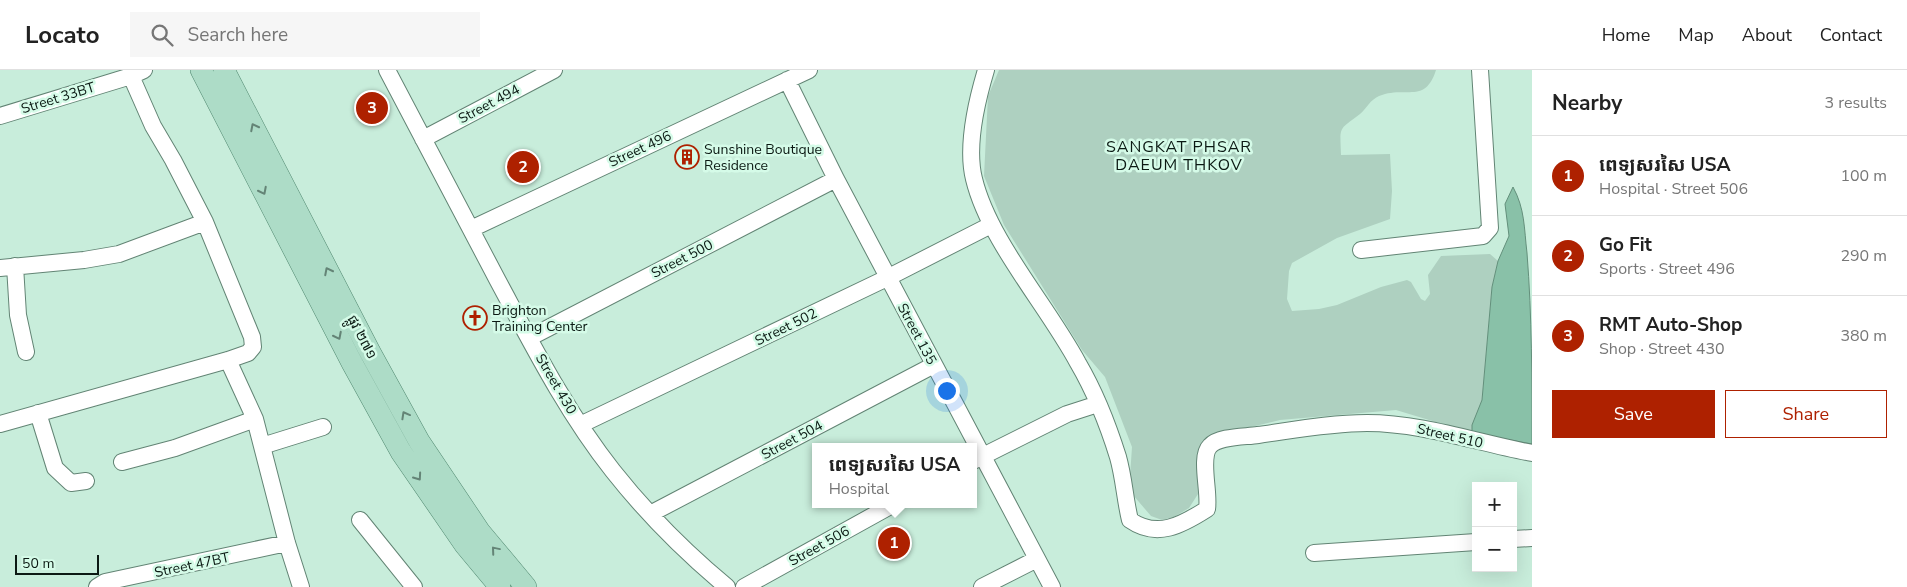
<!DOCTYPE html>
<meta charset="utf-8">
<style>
body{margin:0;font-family:"Nunito Sans","Noto Sans Khmer",sans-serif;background:#f6f6f6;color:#222}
.controls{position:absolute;right:15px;bottom:15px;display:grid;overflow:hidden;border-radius:0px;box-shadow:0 5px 20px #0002}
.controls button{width:45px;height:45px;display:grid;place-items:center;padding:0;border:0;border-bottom:1px solid #e0e0e0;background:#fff;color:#222;font:25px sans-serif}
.scale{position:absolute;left:15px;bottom:12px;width:84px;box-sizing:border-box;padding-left:5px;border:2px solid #0b1913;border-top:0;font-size:14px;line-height:18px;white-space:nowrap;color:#0b1913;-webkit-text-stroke:4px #d5fbe8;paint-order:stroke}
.you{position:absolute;left:946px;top:320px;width:18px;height:18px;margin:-12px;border:4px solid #fff;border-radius:50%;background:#1a73e8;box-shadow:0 0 0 8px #1a73e833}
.badge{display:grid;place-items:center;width:32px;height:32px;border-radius:50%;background:#ae2100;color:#fff;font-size:16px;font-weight:700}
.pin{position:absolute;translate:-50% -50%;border:2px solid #fff;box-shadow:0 1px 5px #0006}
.popup{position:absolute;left:812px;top:373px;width:165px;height:65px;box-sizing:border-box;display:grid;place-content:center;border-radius:0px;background:#fff;filter:drop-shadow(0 1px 4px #0005);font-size:16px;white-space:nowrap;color:#767676}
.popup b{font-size:19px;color:#222}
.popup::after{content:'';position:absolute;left:50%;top:100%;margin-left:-10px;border:10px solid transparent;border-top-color:#fff}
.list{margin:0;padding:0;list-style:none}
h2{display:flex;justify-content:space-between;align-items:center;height:65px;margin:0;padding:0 20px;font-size:21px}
h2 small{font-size:16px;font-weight:400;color:#767676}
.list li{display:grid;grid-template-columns:32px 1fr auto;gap:15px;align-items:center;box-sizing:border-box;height:80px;padding:0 20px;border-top:1px solid #e0e0e0}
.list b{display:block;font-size:19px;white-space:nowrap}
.list p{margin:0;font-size:16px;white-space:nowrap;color:#767676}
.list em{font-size:16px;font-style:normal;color:#767676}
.actions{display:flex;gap:10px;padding:15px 20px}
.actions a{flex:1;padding:11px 0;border:1px solid #ae2100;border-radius:0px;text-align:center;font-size:18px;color:#ae2100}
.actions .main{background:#ae2100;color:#fff}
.icon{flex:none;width:28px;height:28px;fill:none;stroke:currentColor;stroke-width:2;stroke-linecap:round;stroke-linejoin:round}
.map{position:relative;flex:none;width:1532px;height:517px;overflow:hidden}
header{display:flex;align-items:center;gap:30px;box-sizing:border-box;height:70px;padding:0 25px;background:#fff;border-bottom:1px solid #e0e0e0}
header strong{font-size:24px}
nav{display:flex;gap:28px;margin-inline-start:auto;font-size:18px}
.search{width:350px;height:45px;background:#f6f6f6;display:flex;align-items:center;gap:12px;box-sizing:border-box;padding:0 18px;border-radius:0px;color:#767676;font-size:19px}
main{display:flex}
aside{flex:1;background:#fff}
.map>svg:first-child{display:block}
</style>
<header>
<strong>Locato</strong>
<div class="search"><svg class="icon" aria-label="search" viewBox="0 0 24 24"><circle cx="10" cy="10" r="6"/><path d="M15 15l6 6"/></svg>Search here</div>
<nav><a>Home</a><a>Map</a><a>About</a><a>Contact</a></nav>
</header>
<main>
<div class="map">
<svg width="1532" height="517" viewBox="0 0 1532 517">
<rect width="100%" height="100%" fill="#c8eddb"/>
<path fill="#aed0c0" d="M 999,0 L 1436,0 C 1425,35 1405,15 1379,26 C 1370,30 1367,38 1360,44 C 1338,61 1340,55 1341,85 L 1390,84 L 1392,121 L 1390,149 L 1337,168 L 1292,193 L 1289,201 L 1287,229 L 1292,241 L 1319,239 L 1337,235 L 1381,217 L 1407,210 L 1411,212 L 1421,229 L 1425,231 L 1430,224 L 1428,205 L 1441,186 L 1490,184 L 1498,191 L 1492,217 L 1482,330 L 1472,363 L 1396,340 L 1280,350 L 1213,366 L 1200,375 L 1198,383 L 1198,424 L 1189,438 L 1174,447 L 1162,450 L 1151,446 L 1133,425 L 1130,406 L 1132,377 L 1105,307 L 1082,280 L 1004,155 L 984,106 L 988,26 Z"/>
<path fill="#89c1a8" stroke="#638f7b" d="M 1513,117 C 1525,139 1524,158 1527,183 C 1532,246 1532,310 1532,374 L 1472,363 L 1472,355 L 1482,330 L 1492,217 L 1498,191 L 1509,166 L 1505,134 Z"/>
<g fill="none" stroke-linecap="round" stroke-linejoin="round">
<g stroke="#628474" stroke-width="18">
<path id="minor" d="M 387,0 C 424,70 461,140 498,211 C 533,276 567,343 613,401 C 647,444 685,482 727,517
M 986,0 C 977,30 966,77 974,109 C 989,171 1047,235 1078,293 C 1095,322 1108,355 1118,387 C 1124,408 1125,430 1130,450 C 1157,469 1182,455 1207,439 C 1210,422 1199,387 1210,376 C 1219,366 1245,367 1258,365 C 1294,360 1331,353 1367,353 C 1422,353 1478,373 1532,383
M 787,10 L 836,109 L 1052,517
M 0,46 L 131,6 L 144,0
M 423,69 L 554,0
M 471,159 L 809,0
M 1361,180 L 1483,166 L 1490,158 L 1480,0
M 15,196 L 18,245 L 26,282
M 0,198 L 84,190 L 119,184 L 205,152
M 529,268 L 836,109
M 228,290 L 255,349 L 287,473 L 301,517
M 38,343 L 55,398 L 71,413 L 86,411
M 0,354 L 228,290 L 248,283 L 253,277 L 252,267 L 205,152 L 173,90 L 153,56 L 131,6
M 580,355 L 887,208 L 991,155
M 262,376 L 323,357
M 973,391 L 1067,344 L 1098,334
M 122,392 L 175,378 L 255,349
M 650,444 L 934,295
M 360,450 L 414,517
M 1513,469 L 1532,468
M 1314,483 L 1476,472
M 97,517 L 105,512 L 287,473
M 744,517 L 894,434
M 982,517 L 1037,489"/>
</g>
<g stroke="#518870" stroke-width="22">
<path id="major" d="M 201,0 L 352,293 L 401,382 L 465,475 L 500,517
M 224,0 L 370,282 L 419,371 L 480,462 L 526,517"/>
</g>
<use href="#minor" stroke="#fff" stroke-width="16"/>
<use href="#major" stroke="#addcc7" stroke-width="21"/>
</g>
<defs><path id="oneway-chevron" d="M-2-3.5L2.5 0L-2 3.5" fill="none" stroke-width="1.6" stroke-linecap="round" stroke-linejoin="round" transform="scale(1.25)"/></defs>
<g stroke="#648476">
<use href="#oneway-chevron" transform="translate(254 57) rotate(-117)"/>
<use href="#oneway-chevron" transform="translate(263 121) rotate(63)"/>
<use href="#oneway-chevron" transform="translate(328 201) rotate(-117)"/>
<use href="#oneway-chevron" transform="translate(338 266) rotate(63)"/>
<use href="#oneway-chevron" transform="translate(405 345) rotate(-119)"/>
<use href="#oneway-chevron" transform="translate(418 407) rotate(55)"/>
<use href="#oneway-chevron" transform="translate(495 480) rotate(-130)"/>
</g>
<defs>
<g id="building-ring" transform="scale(1.25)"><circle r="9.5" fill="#d5fbe8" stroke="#ae2100" stroke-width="1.5"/><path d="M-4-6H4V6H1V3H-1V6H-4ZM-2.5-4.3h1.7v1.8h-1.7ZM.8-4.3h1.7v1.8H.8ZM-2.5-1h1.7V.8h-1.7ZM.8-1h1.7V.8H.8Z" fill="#ae2100"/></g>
<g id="church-ring" transform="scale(1.25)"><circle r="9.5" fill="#d5fbe8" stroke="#ae2100" stroke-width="1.5"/><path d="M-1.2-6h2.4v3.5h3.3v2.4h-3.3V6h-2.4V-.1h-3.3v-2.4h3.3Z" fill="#ae2100"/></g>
</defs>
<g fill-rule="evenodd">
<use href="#building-ring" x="687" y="87"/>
<use href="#church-ring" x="475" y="248"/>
</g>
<g text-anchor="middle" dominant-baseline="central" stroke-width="5" stroke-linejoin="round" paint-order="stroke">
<g font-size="14" fill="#0b1913" stroke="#d5fbe8">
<text transform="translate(58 28) rotate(-17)">Street 33BT</text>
<text transform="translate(489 34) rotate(-28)">Street 494</text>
<text transform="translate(640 79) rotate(-25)">Street 496</text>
<text transform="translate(682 189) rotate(-27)">Street 500</text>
<text transform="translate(786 257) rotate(-26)">Street 502</text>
<text transform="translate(917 264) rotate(62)">Street 135</text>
<text transform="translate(362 267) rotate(62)">ផ្លូវ ២៧១</text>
<text transform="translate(556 314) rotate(60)">Street 430</text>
<text transform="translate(1450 366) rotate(13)">Street 510</text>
<text transform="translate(792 370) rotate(-28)">Street 504</text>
<text transform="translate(819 476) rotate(-29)">Street 506</text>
<text transform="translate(192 495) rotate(-12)">Street 47BT</text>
</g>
<g font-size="14" fill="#0b1913" stroke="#d5fbe8" text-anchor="start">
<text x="704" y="79">Sunshine Boutique<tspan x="704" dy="16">Residence</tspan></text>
<text x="492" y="240">Brighton<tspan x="492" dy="16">Training Center</tspan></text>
</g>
<g font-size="16" letter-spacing="1" fill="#0b1913" stroke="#d5fbe8">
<text x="1179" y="77">SANGKAT PHSAR<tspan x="1179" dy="18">DAEUM THKOV</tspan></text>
</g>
</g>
</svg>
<div class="controls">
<button>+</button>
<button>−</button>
</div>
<div class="scale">50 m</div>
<div class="you"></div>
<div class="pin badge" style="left:894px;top:473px">1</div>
<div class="popup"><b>ពេទ្យសរសៃ USA</b>Hospital</div>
<div class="pin badge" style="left:523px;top:97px">2</div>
<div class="pin badge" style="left:372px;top:38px">3</div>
</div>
<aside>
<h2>Nearby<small>3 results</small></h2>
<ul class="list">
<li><span class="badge">1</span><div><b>ពេទ្យសរសៃ USA</b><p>Hospital · Street 506</p></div><em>100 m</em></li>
<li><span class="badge">2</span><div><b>Go Fit</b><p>Sports · Street 496</p></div><em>290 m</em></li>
<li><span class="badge">3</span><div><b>RMT Auto-Shop</b><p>Shop · Street 430</p></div><em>380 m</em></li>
</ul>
<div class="actions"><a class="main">Save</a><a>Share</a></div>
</aside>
</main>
